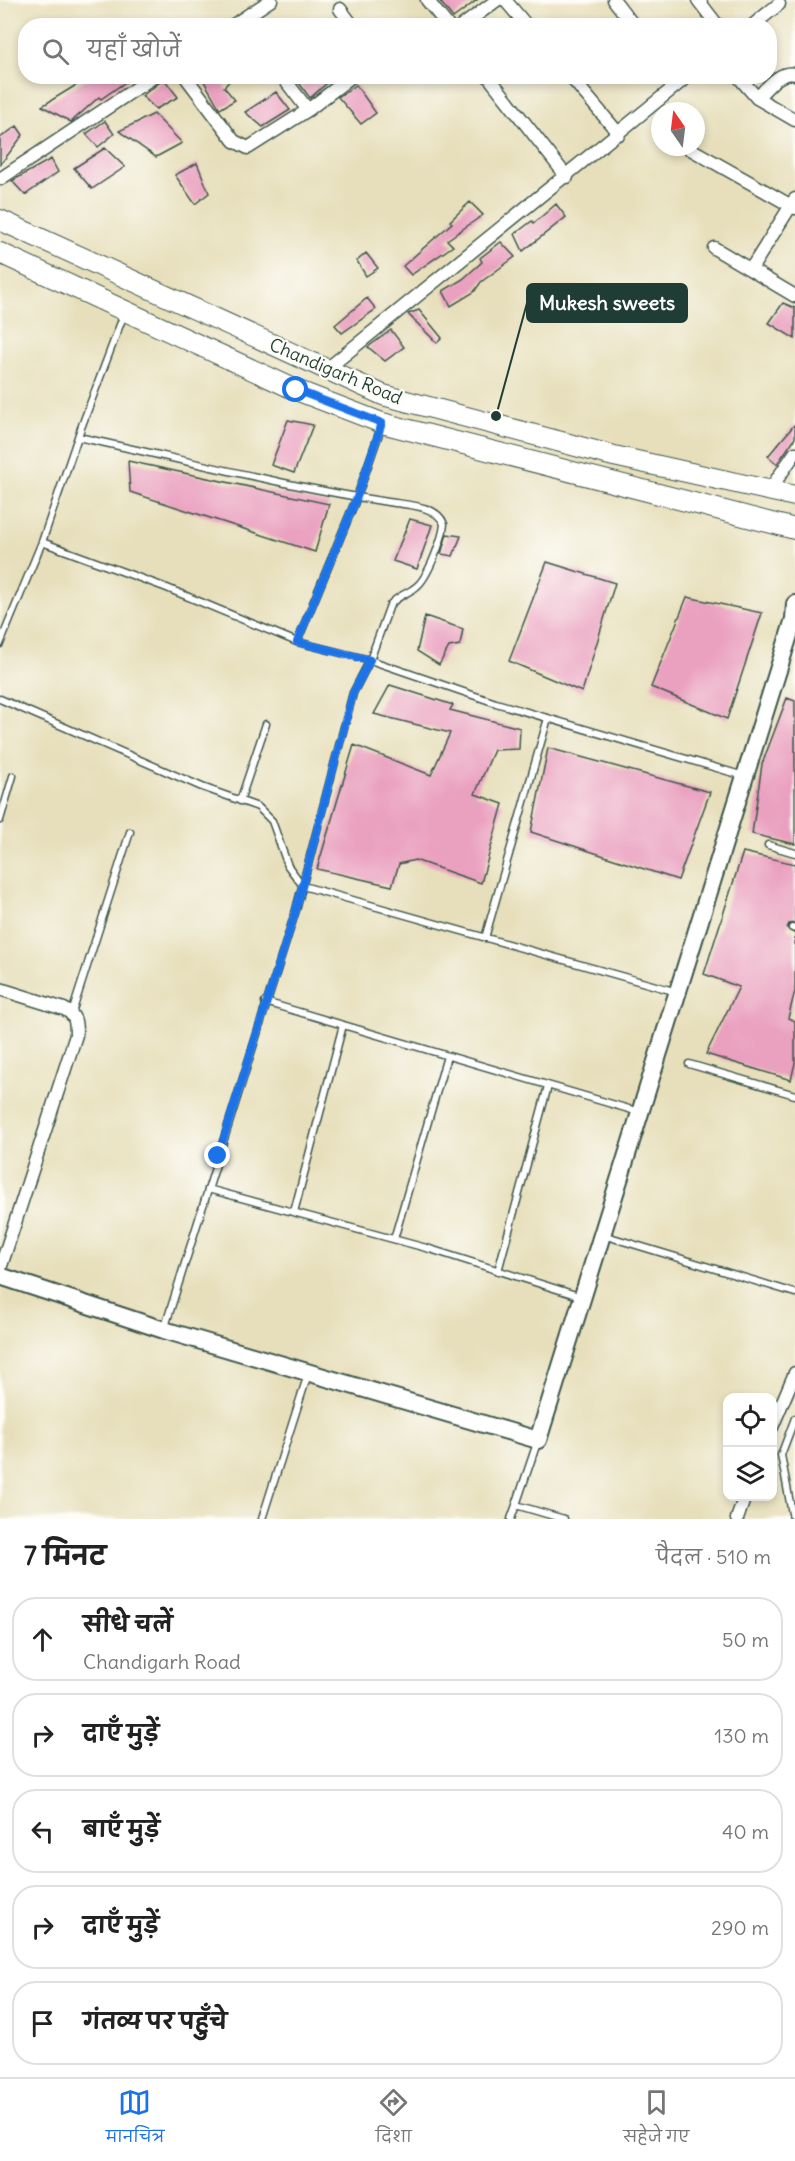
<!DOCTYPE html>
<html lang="hi">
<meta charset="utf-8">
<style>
body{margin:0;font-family:Delius,"Playpen Sans Deva",sans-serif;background:#f6f6f6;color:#222}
.controls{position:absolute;right:18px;bottom:18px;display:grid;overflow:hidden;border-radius:12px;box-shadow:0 3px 9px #0003}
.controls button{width:54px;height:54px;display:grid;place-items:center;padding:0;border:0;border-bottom:2px solid #e0e0e0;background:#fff;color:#222;font:30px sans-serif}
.compass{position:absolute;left:651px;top:102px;width:54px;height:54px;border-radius:50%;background:#fff;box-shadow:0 3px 9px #0003;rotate:346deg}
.stop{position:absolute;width:18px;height:18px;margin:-14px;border:4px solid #1a73e8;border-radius:50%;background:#fff}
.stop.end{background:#1a73e8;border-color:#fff;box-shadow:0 2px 6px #0008}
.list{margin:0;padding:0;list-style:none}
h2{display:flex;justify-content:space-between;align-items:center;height:78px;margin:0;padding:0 24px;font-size:26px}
h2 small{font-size:20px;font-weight:400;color:#767676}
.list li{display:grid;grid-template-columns:39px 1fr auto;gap:18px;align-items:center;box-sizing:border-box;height:84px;margin:0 12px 12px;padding:0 12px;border:2px solid #e0e0e0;border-radius:24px}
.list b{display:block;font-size:22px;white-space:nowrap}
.list p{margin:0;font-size:20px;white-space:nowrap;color:#767676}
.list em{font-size:20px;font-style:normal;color:#767676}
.icon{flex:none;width:33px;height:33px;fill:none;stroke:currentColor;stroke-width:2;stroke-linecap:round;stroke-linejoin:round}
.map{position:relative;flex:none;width:795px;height:1519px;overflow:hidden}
.search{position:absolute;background:#fff;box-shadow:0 3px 9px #0003;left:18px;right:18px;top:18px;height:66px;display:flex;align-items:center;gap:15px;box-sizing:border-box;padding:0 21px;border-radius:24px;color:#767676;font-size:22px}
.sheet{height:558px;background:#fff}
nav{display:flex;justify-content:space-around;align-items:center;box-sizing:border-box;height:84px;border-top:2px solid #e0e0e0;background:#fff;font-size:16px;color:#767676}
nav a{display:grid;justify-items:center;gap:3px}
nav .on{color:#1a73e8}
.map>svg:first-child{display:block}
</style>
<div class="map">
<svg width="795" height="1519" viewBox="0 0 795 1519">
<rect width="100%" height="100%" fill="#fdfcf7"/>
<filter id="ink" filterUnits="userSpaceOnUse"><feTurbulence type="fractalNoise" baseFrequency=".0167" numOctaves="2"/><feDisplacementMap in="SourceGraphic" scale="12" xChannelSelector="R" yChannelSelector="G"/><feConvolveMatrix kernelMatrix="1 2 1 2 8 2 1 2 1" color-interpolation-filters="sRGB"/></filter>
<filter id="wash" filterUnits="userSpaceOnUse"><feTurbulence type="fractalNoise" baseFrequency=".008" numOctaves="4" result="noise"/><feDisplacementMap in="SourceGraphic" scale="24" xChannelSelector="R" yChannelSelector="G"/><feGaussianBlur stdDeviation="1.35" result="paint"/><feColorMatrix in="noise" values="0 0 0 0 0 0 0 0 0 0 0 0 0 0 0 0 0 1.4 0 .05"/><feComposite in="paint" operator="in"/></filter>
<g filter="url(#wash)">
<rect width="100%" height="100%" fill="#e7dfbb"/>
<g id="blocks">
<path fill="#eaa0bf" d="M 439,0 L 477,0 L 453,18 Z
M 91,76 L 134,76 L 101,99 L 99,97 L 71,122 L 42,106 Z
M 201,76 L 234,76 L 224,87 L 235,100 L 220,109 Z
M 294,76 L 324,76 L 328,82 L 310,98 Z
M 164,79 L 178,97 L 156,109 L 142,96 Z
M 356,85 L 376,113 L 361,124 L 338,97 Z
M 276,92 L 290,110 L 263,127 L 245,112 Z
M 154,114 L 182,143 L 156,157 L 119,131 Z
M 105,121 L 114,134 L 98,147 L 86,134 Z
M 17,126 L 23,135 L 0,165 L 0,138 Z
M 105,148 L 125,167 L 92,189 L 74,168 Z
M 51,159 L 58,172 L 25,195 L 12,181 Z
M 197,163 L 209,193 L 195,204 L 175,175 Z
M 470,202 L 483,215 L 447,240 L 453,246 L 411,275 L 403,266 L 452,223 L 450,221 Z
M 556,204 L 566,217 L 523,251 L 515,234 L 532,221 L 534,223 Z
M 501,242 L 515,257 L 481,282 L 474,292 L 451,306 L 443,291 L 463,279 L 482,262 L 480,258 Z
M 366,253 L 378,268 L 366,276 L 357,261 Z
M 367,298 L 376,309 L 342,333 L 335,325 Z
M 783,303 L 795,308 L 795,339 L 769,323 Z
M 419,310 L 442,338 L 437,343 L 408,314 Z
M 391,330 L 404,347 L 385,361 L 368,347 Z
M 288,420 L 313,425 L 294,473 L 271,465 Z
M 795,424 L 795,438 L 777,464 L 768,456 Z
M 128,461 L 329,504 L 315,552 L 130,492 Z
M 410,519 L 432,525 L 417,569 L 393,561 Z
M 447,534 L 461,536 L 453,556 L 441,554 Z
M 547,562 L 615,583 L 582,692 L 509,661 Z
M 687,597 L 762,613 L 727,719 L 651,687 Z
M 425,616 L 463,629 L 460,645 L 449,647 L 439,665 L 417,651 Z
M 390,685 L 453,705 L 450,710 L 520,728 L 519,749 L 494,750 L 475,794 L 503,804 L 481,883 L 415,860 L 399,864 L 392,886 L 317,869 L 354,745 L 431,775 L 450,733 L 374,714 Z
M 787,698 L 795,701 L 795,844 L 752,834 L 762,764 Z
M 548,748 L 710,792 L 678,880 L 531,832 Z
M 743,852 L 795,864 L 795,923 L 789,924 L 787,928 L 795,934 L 795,991 L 788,1018 L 795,1021 L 795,1063 L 791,1080 L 706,1054 L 739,987 L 704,974 Z"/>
</g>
</g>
<g filter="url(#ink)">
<use href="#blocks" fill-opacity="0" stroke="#3d5548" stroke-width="1.5"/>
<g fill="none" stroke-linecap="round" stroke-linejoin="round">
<g stroke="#3d5548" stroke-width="9">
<path id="lane" d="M 78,437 C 181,459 284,486 388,502 C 407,505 437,505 444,524 C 443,538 428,577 417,586 C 408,594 398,595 390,605 L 370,660 L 353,693 L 296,910 L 164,1330
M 42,542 L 167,588 L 297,642 L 370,660 L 496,703 L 744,776
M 297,642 L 357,497 L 382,425
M 0,644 L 42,542 L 81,428 L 124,314
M 0,699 L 202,787 L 258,807 L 272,821 L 288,866 L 303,886 L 677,992
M 240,801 L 266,724
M 0,820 L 13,776
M 768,845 L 795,853
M 792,928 L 795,929
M 485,938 L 548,718
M 265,1002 L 639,1112
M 72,1013 L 130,832
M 689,1064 L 795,1095
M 208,1189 L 430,1249 L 582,1297
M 294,1212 L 343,1025
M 603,1235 L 795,1293
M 394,1239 L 447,1056
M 498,1271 L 548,1086
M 516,1505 L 538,1440
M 262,1519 L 308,1374
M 511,1519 L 516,1505 L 564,1519
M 793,1519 L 781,1455 L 795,1418"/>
</g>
<g stroke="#3d5548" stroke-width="15">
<path id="street" d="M 427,0 L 448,26
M 505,0 L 527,26
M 614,0 L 634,26
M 698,0 L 718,26
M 340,9 L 353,26
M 232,26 L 271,0
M 462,26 L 497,0
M 752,26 L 779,4
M 185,76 L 234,141 L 248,148 L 308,110 L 352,76
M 282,76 L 308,110
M 488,76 L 567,177
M 570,76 L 619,134
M 738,76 L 757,98 L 795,120
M 757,98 C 767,88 780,70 795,74
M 687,147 L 795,208
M 0,179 L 155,76
M 714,248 L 795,296
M 751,269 L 795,199
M 327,369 L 688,76
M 769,491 L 795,453
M 0,989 L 64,1009 C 76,1015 76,1022 76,1035 L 0,1269
M 772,1427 L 795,1373
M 737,1519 L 745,1496"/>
</g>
<g stroke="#3d5548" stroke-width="20">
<path id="secondary" d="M 0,1276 L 164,1330 L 538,1440 L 794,619 L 795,604"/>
</g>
<g stroke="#3d5548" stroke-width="22">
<path id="primary" d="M 0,220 L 383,395 L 614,456 L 795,496
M 0,253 L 296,390 L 382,423 L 795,529"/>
</g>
<use href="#lane" stroke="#fff" stroke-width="6"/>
<use href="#street" stroke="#fff" stroke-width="12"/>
<use href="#secondary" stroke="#fff" stroke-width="16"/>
<use href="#primary" stroke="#fff" stroke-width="20"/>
</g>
</g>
<g fill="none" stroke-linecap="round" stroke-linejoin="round" filter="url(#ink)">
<path stroke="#1a73e8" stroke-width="8" d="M 218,1156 L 296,910 L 353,693 L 370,660 L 297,642 L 357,497 L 382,423 L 296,390"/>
</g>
<g text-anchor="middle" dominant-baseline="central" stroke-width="4.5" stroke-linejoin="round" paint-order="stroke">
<g font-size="18" fill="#1f3d34" stroke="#fdfcf7">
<text transform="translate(336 371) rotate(23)">Chandigarh Road</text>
</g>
</g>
<path fill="none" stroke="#1f3d34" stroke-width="2" d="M496 416L527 303"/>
<circle fill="#1f3d34" stroke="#fdfcf7" stroke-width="2" cx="496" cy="416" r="6"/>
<rect fill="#1f3d34" stroke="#1f3d34" stroke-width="2" x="527" y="284" width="160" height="38" rx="6"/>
<g font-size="20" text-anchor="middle" font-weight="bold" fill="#fff">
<text x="607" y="310">Mukesh sweets</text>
</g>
</svg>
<div class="controls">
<button><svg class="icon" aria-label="locate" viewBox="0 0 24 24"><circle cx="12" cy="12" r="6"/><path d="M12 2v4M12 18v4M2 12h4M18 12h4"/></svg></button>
<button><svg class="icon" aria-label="layers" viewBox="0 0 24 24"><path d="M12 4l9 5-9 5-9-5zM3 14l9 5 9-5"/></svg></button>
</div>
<svg class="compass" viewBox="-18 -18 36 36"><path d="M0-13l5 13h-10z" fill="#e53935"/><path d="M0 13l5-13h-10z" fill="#767676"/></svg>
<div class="stop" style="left:296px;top:390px"></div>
<div class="stop end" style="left:218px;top:1156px"></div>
<div class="search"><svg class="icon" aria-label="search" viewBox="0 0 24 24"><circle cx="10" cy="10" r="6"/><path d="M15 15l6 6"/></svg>यहाँ खोजें</div>
</div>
<section class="sheet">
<h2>7 मिनट<small>पैदल · 510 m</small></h2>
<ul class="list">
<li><svg class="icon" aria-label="ahead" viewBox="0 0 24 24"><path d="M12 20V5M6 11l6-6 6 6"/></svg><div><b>सीधे चलें</b><p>Chandigarh Road</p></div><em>50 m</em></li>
<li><svg class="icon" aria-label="right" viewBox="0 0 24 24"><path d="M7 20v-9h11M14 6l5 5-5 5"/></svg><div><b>दाएँ मुड़ें</b></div><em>130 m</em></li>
<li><svg class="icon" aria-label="left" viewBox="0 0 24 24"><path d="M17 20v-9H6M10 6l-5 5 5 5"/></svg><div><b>बाएँ मुड़ें</b></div><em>40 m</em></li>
<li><svg class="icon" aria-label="right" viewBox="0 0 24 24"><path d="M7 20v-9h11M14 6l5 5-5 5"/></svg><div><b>दाएँ मुड़ें</b></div><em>290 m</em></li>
<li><svg class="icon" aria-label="arrive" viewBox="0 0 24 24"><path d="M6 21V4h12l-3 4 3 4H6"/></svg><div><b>गंतव्य पर पहुँचे</b></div></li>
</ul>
</section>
<nav>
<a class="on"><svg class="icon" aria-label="map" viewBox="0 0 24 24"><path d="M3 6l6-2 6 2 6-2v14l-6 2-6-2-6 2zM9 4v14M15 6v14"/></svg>मानचित्र</a>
<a><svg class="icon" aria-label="directions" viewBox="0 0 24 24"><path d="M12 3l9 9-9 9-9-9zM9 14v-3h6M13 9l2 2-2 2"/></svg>दिशा</a>
<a><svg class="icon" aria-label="saved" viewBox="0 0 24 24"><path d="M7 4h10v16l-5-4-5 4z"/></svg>सहेजे गए</a>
</nav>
